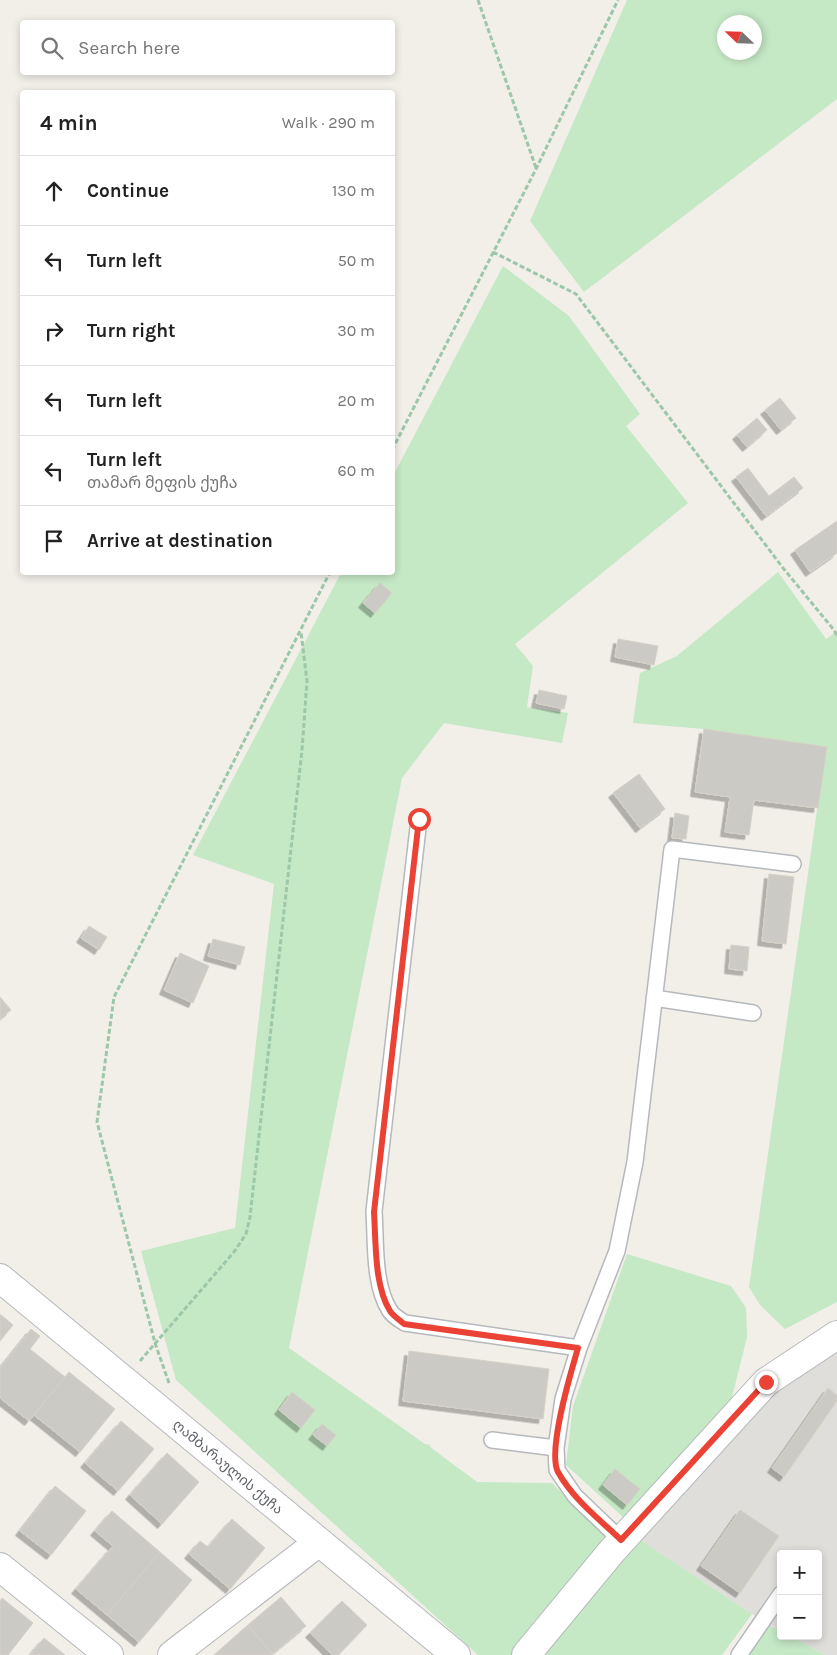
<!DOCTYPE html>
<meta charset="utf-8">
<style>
body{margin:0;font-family:Karla,"Noto Sans Georgian",sans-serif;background:#f2f2f2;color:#222}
.controls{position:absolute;right:15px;bottom:15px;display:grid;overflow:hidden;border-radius:5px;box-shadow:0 2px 8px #0003}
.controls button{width:45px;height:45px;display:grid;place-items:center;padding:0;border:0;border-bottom:1px solid #e0e0e0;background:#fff;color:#222;font:25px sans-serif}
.compass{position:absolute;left:717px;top:15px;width:45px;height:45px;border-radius:50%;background:#fff;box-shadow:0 2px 8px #0003;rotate:293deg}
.stop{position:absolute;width:15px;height:15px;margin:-11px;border:4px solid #ea4335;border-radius:50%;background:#fff}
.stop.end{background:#ea4335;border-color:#fff;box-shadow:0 1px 5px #0008}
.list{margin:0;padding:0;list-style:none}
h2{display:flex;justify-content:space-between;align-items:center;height:65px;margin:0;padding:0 20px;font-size:21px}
h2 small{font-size:16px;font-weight:400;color:#767676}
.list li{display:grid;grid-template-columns:32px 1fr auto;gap:15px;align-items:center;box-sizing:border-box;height:70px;padding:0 20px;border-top:1px solid #e0e0e0}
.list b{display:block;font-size:19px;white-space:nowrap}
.list p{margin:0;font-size:16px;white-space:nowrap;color:#767676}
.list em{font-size:16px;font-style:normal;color:#767676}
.icon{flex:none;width:28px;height:28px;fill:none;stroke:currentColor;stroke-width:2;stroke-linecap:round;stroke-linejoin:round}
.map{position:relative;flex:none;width:837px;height:1655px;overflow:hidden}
.search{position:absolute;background:#fff;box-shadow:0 2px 8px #0003;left:20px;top:20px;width:375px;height:55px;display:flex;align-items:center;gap:12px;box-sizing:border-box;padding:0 18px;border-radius:5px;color:#767676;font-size:19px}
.panel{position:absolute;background:#fff;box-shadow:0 2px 8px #0003;left:20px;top:90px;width:375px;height:485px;border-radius:5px}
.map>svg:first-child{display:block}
</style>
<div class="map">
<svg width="837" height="1655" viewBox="0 0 837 1655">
<defs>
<filter id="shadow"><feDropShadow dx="-4.5" dy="4.5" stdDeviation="0" flood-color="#0004"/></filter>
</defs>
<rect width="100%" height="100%" fill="#f1efe8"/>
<path fill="#e0deda" d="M 837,1345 L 837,1655 L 825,1655 L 790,1636 L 818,1636 L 818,1554 L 781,1554 L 781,1631 L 752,1614 L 639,1539 L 772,1391 Z"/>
<path fill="#c5e8c5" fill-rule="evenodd" d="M 627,0 L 837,0 L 837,99 L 584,292 L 530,221 ZM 754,22 L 754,52 L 724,52 L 724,22 Z
M 503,266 L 569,316 L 640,414 L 626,426 L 688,503 L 515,644 L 533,666 L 527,707 L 568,713 L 562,743 L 444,723 L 402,778 L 289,1348 L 425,1444 L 430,1445 L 430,1447 L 477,1482 L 552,1483 L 610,1541 L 512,1655 L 478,1655 L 176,1380 L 141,1251 L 235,1228 L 274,884 L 193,855 L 341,573 L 392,572 L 393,476 Z
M 778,572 L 826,639 L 837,631 L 837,1302 L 785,1329 L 760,1305 L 749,1287 L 826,747 L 704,729 L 633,723 L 640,673 L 677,656 Z
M 627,1254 L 731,1286 L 746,1308 L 747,1337 L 729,1409 L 623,1517 L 566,1465 L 573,1406 Z
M 639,1539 L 752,1614 L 722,1655 L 543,1655 Z
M 769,1625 L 781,1631 L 781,1636 L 790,1636 L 825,1655 L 748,1655 Z"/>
<path fill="#cccac5" stroke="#d6d1c6" filter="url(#shadow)" d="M 780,398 L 796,418 L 781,430 L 765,410 Z
M 757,418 L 767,430 L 747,447 L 737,435 Z
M 748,468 L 769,496 L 794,477 L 803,488 L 766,516 L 736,477 Z
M 837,521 L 837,553 L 810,572 L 795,550 Z
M 380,583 L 392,593 L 375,613 L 363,603 Z
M 618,639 L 658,646 L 654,665 L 615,657 Z
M 539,690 L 567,696 L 564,709 L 536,703 Z
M 704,729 L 827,747 L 818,808 L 754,800 L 749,835 L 725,832 L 730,797 L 695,792 Z
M 639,774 L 665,809 L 640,828 L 613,793 Z
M 675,813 L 689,816 L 686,839 L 672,838 Z
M 769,874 L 794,877 L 786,944 L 762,941 Z
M 89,926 L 107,937 L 99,950 L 81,938 Z
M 213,939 L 245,947 L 240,965 L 208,956 Z
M 731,945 L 749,947 L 747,971 L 729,969 Z
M 180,953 L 209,966 L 193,1003 L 164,990 Z
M 0,997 L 11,1010 L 0,1019 Z
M 0,1314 L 13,1325 L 0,1341 Z
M 31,1329 L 40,1336 L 30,1349 L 65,1377 L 29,1421 L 0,1398 L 0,1368 Z
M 409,1351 L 549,1369 L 543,1419 L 403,1401 Z
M 69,1372 L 115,1409 L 80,1452 L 34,1415 Z
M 828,1388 L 837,1395 L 837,1401 L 784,1477 L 772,1468 Z
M 292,1392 L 315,1410 L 301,1428 L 279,1410 Z
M 121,1421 L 154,1449 L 118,1491 L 85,1463 Z
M 322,1424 L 336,1435 L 327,1446 L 313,1435 Z
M 167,1453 L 199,1482 L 162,1524 L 130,1495 Z
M 615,1469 L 640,1489 L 627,1505 L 603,1485 Z
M 55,1486 L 86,1511 L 51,1555 L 20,1531 Z
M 740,1510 L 779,1536 L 740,1593 L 701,1566 Z
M 112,1511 L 160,1552 L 107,1615 L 76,1589 L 113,1546 L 95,1531 Z
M 232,1519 L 265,1548 L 230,1589 L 189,1554 L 200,1541 L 208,1547 Z
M 160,1552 L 192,1580 L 139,1642 L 107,1615 Z
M 281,1597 L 306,1626 L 272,1654 L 248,1625 Z
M 2,1598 L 33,1623 L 8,1655 L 0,1655 L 0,1601 Z
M 342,1601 L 367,1625 L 338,1655 L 332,1655 L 310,1633 Z
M 248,1625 L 273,1655 L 214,1655 Z
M 44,1638 L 65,1655 L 30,1655 Z"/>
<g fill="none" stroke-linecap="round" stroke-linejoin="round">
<g stroke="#b5b8bc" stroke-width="18">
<path id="lane" d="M 419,819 L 374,1211 C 376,1241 373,1285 390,1311 C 393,1316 400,1320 405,1323 L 579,1348
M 654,998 L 753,1013
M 492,1440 L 556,1448
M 621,1540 L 575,1496 L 557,1470 L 556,1448 L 563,1399 L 579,1348 L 617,1251 L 635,1162 L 672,849 L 793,864
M 739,1655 L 781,1594"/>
</g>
<g stroke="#b5b8bc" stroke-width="30">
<path id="street" d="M 0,1278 L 456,1655
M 0,1567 L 109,1655
M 172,1655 L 319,1542
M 526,1655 L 612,1551 L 766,1382 L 837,1335"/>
</g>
<path stroke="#9cc7a9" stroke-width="3" stroke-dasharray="5 2.5" stroke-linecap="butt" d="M 478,0 L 536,168
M 493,252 L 576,294 L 783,568 L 834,630 L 837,636
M 392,450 L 536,169 L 618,0
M 140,1361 L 234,1252 L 246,1234 L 250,1217 L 302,750 L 307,681 L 301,632
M 169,1383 L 155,1343 L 97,1122 L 114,997 L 330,572"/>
<use href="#lane" stroke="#fff" stroke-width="15"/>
<use href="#street" stroke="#fff" stroke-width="28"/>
</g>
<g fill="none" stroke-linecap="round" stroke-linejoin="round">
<path stroke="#ea4335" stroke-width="6" d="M 419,819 L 374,1212 C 376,1242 374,1285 390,1311 C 393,1316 400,1320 404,1324 L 578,1348 C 571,1372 547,1451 558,1472 C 573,1499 599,1519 621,1540 L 766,1382"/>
</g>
<g text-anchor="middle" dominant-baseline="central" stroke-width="4" stroke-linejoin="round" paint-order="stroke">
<g font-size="14" fill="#5f6368" stroke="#fff">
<text transform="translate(228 1467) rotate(40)">ღამბარაულის ქუჩა</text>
</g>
</g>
</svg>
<div class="controls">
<button>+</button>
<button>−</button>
</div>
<svg class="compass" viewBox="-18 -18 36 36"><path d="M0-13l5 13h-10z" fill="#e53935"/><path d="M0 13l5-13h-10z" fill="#767676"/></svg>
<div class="stop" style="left:419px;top:819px"></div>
<div class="stop end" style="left:766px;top:1382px"></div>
<div class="search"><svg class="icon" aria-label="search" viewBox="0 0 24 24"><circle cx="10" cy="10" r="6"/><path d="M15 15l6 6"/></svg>Search here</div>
<section class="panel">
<h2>4 min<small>Walk · 290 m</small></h2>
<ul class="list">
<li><svg class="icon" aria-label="ahead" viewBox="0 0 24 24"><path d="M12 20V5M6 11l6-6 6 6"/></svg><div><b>Continue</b></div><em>130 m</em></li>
<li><svg class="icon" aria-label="left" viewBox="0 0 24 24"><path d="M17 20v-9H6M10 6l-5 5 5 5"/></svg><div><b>Turn left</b></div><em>50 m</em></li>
<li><svg class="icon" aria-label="right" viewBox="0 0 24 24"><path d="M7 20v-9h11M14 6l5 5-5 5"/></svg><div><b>Turn right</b></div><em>30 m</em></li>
<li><svg class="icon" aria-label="left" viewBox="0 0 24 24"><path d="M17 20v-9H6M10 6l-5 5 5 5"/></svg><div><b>Turn left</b></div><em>20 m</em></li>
<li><svg class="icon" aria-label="left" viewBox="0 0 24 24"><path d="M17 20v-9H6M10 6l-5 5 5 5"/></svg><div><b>Turn left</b><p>თამარ მეფის ქუჩა</p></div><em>60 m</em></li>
<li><svg class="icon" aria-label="arrive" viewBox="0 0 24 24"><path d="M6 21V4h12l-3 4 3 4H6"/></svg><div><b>Arrive at destination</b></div></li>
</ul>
</section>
</div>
